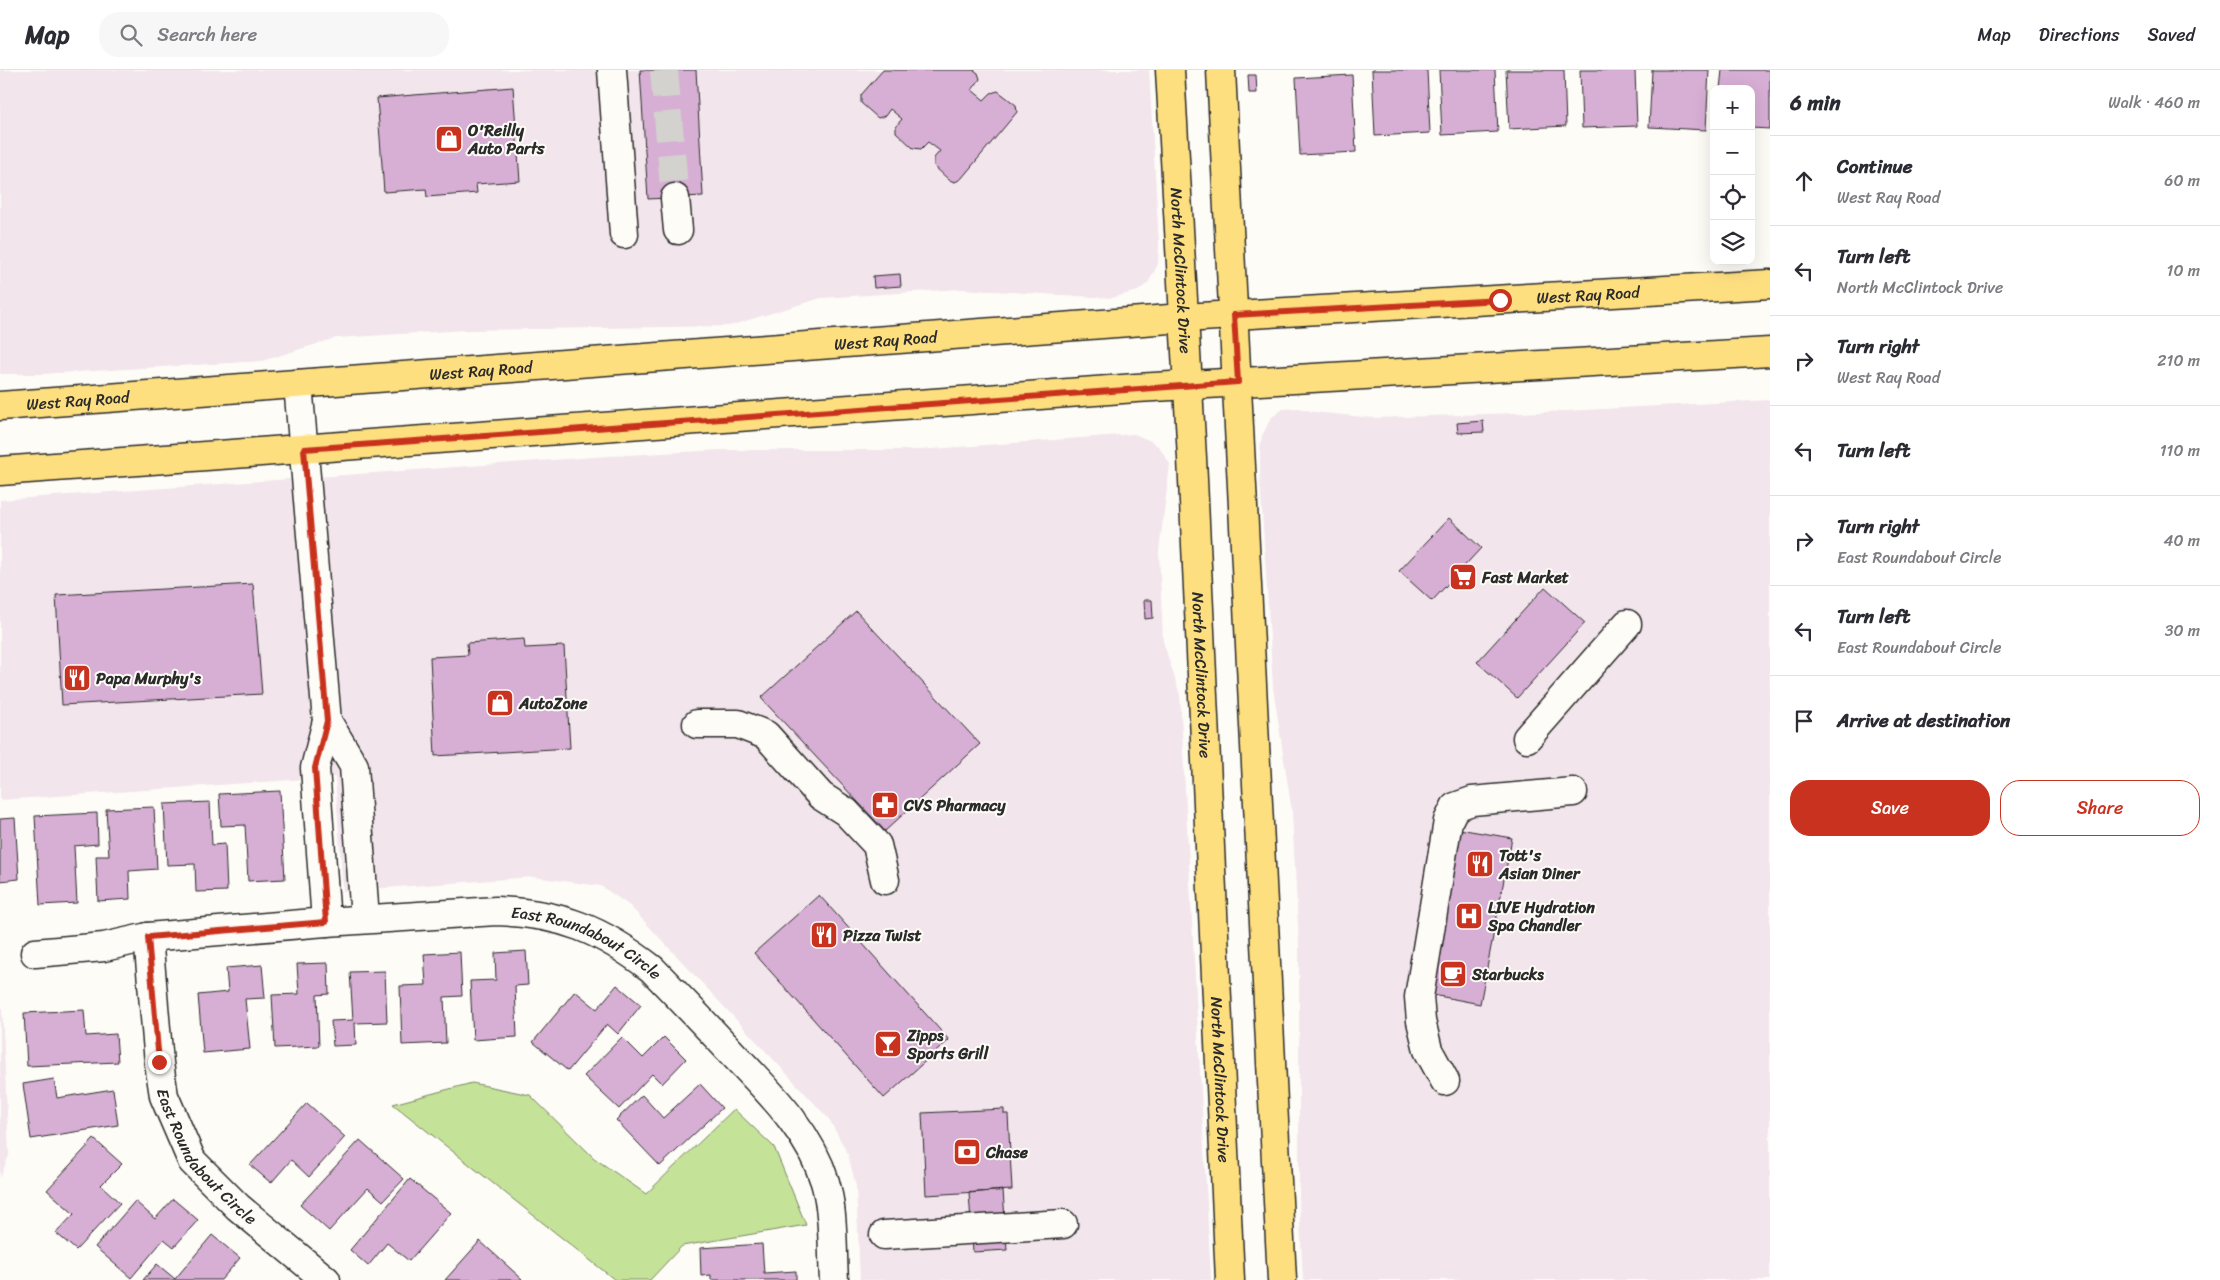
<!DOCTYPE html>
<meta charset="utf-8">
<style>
body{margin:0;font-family:Sriracha,sans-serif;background:#f7f7f7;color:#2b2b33}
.controls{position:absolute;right:15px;top:15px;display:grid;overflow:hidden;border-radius:10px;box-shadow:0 5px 20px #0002}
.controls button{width:45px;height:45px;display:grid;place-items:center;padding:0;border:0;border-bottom:1px solid #e1e1e2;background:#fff;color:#2b2b33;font:25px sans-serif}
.stop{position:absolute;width:15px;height:15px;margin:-11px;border:4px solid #c8321e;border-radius:50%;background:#fff}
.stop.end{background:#c8321e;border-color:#fff;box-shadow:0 1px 5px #0008}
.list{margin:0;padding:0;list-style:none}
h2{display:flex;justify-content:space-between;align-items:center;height:65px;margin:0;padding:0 20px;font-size:21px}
h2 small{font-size:16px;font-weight:400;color:#7c7c81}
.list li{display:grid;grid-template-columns:32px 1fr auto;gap:15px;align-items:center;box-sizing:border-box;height:90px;padding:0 20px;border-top:1px solid #e1e1e2}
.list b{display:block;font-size:19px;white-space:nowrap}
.list p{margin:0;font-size:16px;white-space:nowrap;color:#7c7c81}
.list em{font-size:16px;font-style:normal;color:#7c7c81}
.actions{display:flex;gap:10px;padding:15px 20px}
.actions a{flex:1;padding:11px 0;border:1px solid #c8321e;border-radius:20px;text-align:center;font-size:18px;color:#c8321e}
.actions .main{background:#c8321e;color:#fff}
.icon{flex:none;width:28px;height:28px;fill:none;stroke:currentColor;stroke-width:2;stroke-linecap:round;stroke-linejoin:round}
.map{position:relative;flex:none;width:1770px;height:1210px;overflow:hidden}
header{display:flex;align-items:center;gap:30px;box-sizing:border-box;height:70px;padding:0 25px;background:#fff;border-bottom:1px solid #e1e1e2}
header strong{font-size:24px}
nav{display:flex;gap:28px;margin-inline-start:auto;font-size:18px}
.search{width:350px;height:45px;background:#f7f7f7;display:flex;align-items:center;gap:12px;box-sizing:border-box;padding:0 18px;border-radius:20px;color:#7c7c81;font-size:19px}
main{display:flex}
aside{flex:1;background:#fff}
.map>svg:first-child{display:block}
</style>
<header>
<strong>Map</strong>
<div class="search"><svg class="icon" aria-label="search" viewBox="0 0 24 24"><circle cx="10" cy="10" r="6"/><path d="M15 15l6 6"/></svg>Search here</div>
<nav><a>Map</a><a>Directions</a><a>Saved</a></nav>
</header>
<main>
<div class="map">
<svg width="1770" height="1210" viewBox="0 0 1770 1210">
<rect width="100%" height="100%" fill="#fdfcf7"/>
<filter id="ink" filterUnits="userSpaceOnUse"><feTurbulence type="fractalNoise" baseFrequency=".02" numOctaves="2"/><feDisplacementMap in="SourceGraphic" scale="10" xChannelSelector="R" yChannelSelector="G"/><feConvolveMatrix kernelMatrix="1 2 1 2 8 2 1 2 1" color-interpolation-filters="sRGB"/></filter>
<g filter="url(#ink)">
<path fill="#f2e5ec" d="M 0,0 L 1149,0 L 1159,174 L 1158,194 L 1148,213 L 1138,221 L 1111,228 L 960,219 L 821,228 L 729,256 L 465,260 L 336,268 L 262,291 L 41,304 L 0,304 Z
M 1770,330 L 1770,1210 L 1303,1210 L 1299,1132 L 1299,875 L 1292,742 L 1273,617 L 1260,407 L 1260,379 L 1262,366 L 1271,348 L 1283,339 L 1298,338 L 1314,342 L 1373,348 L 1547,342 Z
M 1134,364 L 1151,371 L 1159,377 L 1170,394 L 1159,481 L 1163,571 L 1180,625 L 1211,1210 L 860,1210 L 856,1116 L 848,1084 L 829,1049 L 630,836 L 601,816 L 533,807 L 343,821 L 335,707 L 0,730 L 0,430 L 608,386 L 721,380 L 919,380 Z
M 0,935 L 2,939 L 9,1085 L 0,1108 Z"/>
<path fill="#c5e299" stroke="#788662" d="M 472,1013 L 530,1025 L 594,1088 L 646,1124 L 734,1039 L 774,1077 L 806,1155 L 682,1176 L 650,1210 L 615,1210 L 393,1034 Z"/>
<path fill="#d7aed4" stroke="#2b2b2b" d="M 640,0 L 696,0 L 703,126 L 648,129 Z
M 883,0 L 974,0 L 978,3 L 980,9 L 972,20 L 984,30 L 991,23 L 998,21 L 1016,35 L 1017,42 L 961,109 L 955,112 L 949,110 L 934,96 L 934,88 L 940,81 L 928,72 L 921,79 L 913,78 L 896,62 L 896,56 L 902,49 L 890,39 L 885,46 L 878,48 L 861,33 L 861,25 Z
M 1372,0 L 1427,0 L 1430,63 L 1375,66 Z
M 1439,0 L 1495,0 L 1498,62 L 1442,65 Z
M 1506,0 L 1564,0 L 1566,56 L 1509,59 Z
M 1580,0 L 1635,0 L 1637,56 L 1582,58 Z
M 1652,0 L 1709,0 L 1706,60 L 1649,57 Z
M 1722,0 L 1770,0 L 1770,59 L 1751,58 L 1751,19 L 1720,19 Z
M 1248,5 L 1256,5 L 1257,23 L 1249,23 Z
M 1352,5 L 1356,82 L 1300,85 L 1296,8 Z
M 513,17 L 520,111 L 476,114 L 477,123 L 427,127 L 426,119 L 384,122 L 377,28 Z
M 900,204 L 901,216 L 874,218 L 873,206 Z
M 1483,351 L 1484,362 L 1458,363 L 1457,353 Z
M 1449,448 L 1481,478 L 1432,531 L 1399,501 Z
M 253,514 L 262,624 L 62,635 L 56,525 Z
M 1545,517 L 1585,553 L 1517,628 L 1477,592 Z
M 1144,530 L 1152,530 L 1153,548 L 1145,549 Z
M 856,541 L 980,674 L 885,761 L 761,628 Z
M 524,569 L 525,578 L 564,576 L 570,678 L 435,686 L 430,587 L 468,585 L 467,573 Z
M 280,721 L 285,809 L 248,811 L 245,755 L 221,756 L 219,724 Z
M 210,732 L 212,775 L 225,774 L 227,821 L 196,822 L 195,794 L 167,795 L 164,734 Z
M 154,737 L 157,799 L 129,801 L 130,829 L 98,831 L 96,786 L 109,786 L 106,739 Z
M 97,743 L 98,774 L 74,776 L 77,833 L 40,835 L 35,746 Z
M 15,748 L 19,809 L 0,811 L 0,749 Z
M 1459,759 L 1512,768 L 1480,934 L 1428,924 Z
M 819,825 L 949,970 L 884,1028 L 754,883 Z
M 526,881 L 528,915 L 515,916 L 517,967 L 473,970 L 470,911 L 496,910 L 495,883 Z
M 460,882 L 462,926 L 444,927 L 446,973 L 402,975 L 400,916 L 426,915 L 424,884 Z
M 328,893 L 329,924 L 317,925 L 319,976 L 275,978 L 272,925 L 299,924 L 297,894 Z
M 262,895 L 265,928 L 245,929 L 250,979 L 203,983 L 198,925 L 228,922 L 226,898 Z
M 385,901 L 387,952 L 355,953 L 356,975 L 333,976 L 331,951 L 353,950 L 350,902 Z
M 617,915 L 641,935 L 618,964 L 607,954 L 568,1001 L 533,972 L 575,921 L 597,939 Z
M 84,940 L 86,966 L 116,964 L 118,992 L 27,996 L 24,943 Z
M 622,967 L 643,988 L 664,967 L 686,989 L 662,1014 L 652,1004 L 619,1039 L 584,1006 Z
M 54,1009 L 57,1028 L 113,1019 L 118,1055 L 31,1069 L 23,1014 Z
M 700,1014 L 722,1038 L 660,1096 L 616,1050 L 642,1025 L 663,1048 Z
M 307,1033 L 345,1067 L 309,1107 L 291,1090 L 271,1113 L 250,1095 Z
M 1004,1039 L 1004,1044 L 1008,1044 L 1012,1120 L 926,1125 L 922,1043 Z
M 94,1069 L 122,1094 L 101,1115 L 120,1133 L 76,1180 L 56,1163 L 74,1144 L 47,1120 Z
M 360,1070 L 404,1109 L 383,1131 L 368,1118 L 329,1161 L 300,1135 Z
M 410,1109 L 451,1143 L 409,1191 L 387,1173 L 368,1196 L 350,1180 Z
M 1003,1120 L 1007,1180 L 973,1182 L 969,1123 Z
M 173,1129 L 198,1150 L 174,1177 L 164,1169 L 131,1208 L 95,1177 L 135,1131 L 155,1149 Z
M 212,1165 L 240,1188 L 221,1210 L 143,1210 L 157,1194 L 175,1209 Z
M 480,1171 L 522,1209 L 521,1210 L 445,1210 Z
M 762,1174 L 764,1203 L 796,1201 L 796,1210 L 711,1210 L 711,1205 L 701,1206 L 700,1178 Z"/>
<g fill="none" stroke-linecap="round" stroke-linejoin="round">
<path stroke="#d3d2ce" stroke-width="28" stroke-dasharray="28 14" stroke-linecap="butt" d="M 664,0 L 675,128"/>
<g stroke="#2b2b2b" stroke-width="31">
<g id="minor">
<path d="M 612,0 L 624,164"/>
<path d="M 675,128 L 678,160"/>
<path d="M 298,314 L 327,651 L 315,698 L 326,852"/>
<path d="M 327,651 L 354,696 L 365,849"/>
<path d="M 697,654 L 738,654 L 766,665 L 821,726 L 846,742 L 877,775 L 885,810"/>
<path d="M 1527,668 L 1627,554"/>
<path id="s1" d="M 148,867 L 159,993 L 164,1026 L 192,1091 L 238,1137 L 326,1210"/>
<path id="s2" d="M 35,883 L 104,877 L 148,867 L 326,852 L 496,841 C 561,843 602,860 652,899 C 679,927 706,955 733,984 C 769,1022 809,1060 825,1112 C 834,1143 832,1178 834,1210"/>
<path d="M 1445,1011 L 1428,980 L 1421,951 L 1419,927 L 1448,751 L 1455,737 L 1472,731 L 1573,722"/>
<path d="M 884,1165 L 1063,1154"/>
</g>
</g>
<g stroke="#2b2b2b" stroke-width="31">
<g id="major">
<path id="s3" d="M 1170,0 L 1192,388 L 1230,1210"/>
<path d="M 1221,0 L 1282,1210"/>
<path id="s4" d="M 0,336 L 1183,248 L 1770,214"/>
<path d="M 0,401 L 1136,318 L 1770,282"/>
</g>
</g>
<use href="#minor" stroke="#fdfcf7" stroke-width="28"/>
<use href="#major" stroke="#fedf80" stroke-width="28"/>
</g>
</g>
<g fill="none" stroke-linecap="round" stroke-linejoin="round" filter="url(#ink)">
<path stroke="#c8321e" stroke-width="6" d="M 159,992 L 148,867 L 326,852 L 315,698 L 327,651 L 304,379 L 1238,312 L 1234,245 L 1500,230"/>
</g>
<defs>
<g id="shop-square" transform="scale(1.4375)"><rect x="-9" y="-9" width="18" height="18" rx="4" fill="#c8321e" stroke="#fdfcf7"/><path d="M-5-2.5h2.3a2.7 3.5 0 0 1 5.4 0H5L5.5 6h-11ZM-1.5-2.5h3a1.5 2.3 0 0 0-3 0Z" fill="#fff"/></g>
<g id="supermarket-square" transform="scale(1.4375)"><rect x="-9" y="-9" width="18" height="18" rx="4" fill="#c8321e" stroke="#fdfcf7"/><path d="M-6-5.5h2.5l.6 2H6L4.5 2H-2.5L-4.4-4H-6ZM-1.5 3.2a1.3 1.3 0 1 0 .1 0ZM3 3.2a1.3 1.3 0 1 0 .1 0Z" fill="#fff"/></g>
<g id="restaurant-square" transform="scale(1.4375)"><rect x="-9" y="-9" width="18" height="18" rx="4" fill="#c8321e" stroke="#fdfcf7"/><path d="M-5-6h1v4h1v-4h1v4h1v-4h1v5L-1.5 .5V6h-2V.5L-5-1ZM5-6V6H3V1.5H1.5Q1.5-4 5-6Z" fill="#fff"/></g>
<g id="pharmacy-square" transform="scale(1.4375)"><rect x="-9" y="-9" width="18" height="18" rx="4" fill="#c8321e" stroke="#fdfcf7"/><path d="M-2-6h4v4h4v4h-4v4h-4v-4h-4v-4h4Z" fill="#fff"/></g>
<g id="hospital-square" transform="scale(1.4375)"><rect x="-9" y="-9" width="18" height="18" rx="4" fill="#c8321e" stroke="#fdfcf7"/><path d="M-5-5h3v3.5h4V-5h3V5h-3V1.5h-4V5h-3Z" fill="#fff"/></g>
<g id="cafe-square" transform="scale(1.4375)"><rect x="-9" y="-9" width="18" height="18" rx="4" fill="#c8321e" stroke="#fdfcf7"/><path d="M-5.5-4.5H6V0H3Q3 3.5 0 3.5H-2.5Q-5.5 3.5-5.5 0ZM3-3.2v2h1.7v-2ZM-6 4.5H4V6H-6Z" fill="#fff"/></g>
<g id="bar-square" transform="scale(1.4375)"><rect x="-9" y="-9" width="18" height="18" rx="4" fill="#c8321e" stroke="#fdfcf7"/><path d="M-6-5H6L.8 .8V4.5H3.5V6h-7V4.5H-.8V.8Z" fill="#fff"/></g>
<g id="bank-square" transform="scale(1.4375)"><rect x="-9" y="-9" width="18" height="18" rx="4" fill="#c8321e" stroke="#fdfcf7"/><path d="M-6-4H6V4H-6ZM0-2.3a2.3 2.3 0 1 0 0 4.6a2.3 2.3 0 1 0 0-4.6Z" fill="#fff"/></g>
</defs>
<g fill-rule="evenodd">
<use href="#shop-square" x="449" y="69"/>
<use href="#supermarket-square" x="1463" y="507"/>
<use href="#restaurant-square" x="77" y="608"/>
<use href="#shop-square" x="500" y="633"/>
<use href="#pharmacy-square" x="885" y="735"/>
<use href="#restaurant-square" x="1480" y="794"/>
<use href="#hospital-square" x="1469" y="846"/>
<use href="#restaurant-square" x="824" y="865"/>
<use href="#cafe-square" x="1453" y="904"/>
<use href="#bar-square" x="888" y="974"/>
<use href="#bank-square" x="967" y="1082"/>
</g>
<g text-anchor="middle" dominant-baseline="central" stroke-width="4" stroke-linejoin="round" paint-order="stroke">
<g font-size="16" font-weight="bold" fill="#2b2b2b" stroke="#fdfcf7" text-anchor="start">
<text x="468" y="60">O'Reilly<tspan x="468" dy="18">Auto Parts</tspan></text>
<text x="1482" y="507">Fast Market</text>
<text x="96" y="608">Papa Murphy's</text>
<text x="519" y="633">AutoZone</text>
<text x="904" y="735">CVS Pharmacy</text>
<text x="1499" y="785">Tott's<tspan x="1499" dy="18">Asian Diner</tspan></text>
<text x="1488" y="837">LIVE Hydration<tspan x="1488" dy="18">Spa Chandler</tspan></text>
<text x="843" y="865">Pizza Twist</text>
<text x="1472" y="904">Starbucks</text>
<text x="907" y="965">Zipps<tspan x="907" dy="18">Sports Grill</tspan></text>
<text x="986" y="1082">Chase</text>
</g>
<g font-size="16" fill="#2b2b2b" stroke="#fdfcf7">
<text stroke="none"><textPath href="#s3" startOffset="201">North McClintock Drive</textPath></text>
<text stroke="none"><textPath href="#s4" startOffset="1592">West Ray Road</textPath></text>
<text stroke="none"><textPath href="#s4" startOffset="888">West Ray Road</textPath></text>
<text stroke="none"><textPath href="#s4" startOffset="482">West Ray Road</textPath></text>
<text stroke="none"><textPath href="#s4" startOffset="78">West Ray Road</textPath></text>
<text stroke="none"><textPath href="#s3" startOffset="606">North McClintock Drive</textPath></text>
<text stroke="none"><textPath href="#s2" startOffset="561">East Roundabout Circle</textPath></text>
<text stroke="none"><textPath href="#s3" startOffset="1011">North McClintock Drive</textPath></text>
<text stroke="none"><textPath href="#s1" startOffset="235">East Roundabout Circle</textPath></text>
</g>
</g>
</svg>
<div class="controls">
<button>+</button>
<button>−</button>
<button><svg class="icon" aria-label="locate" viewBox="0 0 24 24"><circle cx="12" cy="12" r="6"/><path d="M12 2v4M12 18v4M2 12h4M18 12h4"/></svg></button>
<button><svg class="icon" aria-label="layers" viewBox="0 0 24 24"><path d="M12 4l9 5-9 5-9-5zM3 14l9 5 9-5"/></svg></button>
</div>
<div class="stop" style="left:1500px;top:230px"></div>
<div class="stop end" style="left:159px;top:992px"></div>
</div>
<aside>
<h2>6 min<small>Walk · 460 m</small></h2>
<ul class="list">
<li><svg class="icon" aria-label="ahead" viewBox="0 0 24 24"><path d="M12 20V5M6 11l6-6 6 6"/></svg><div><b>Continue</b><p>West Ray Road</p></div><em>60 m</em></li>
<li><svg class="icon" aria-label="left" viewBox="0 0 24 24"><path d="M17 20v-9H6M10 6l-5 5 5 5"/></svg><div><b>Turn left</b><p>North McClintock Drive</p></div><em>10 m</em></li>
<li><svg class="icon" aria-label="right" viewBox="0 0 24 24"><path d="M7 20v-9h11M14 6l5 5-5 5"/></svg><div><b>Turn right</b><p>West Ray Road</p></div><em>210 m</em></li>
<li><svg class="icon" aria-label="left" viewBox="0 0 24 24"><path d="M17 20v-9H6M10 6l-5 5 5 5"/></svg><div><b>Turn left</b></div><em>110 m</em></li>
<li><svg class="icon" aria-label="right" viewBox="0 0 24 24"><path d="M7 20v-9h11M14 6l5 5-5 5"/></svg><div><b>Turn right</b><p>East Roundabout Circle</p></div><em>40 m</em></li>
<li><svg class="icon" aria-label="left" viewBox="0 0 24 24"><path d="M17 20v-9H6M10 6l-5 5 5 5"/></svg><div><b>Turn left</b><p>East Roundabout Circle</p></div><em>30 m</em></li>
<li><svg class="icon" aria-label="arrive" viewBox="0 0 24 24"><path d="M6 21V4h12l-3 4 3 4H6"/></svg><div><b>Arrive at destination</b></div></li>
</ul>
<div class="actions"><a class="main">Save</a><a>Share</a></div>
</aside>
</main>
